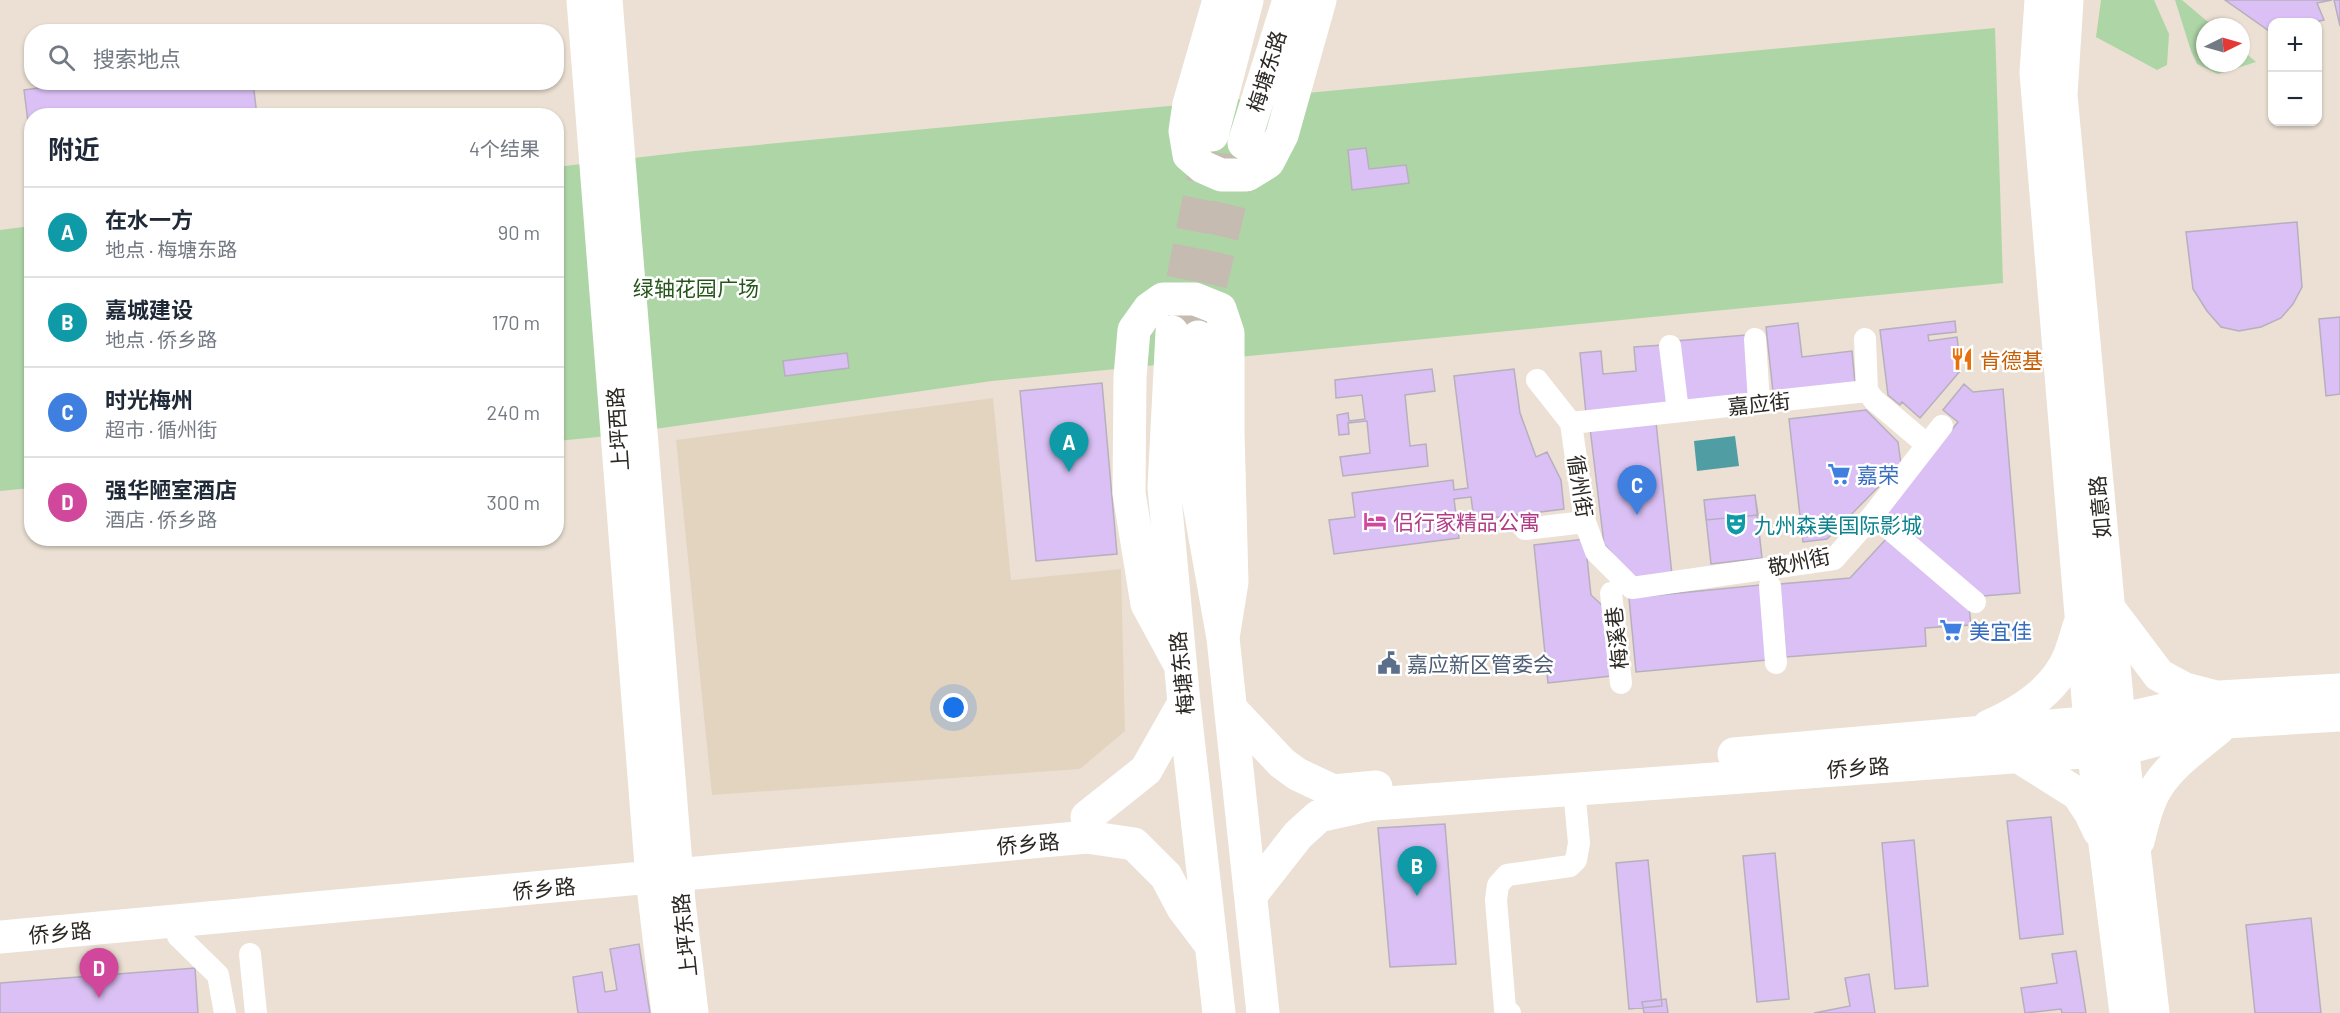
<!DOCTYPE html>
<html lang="zh">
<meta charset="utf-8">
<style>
body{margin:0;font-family:Barlow,"Noto Sans SC",sans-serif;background:#f6f6f7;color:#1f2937}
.controls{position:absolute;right:18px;top:18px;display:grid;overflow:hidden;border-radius:12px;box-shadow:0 2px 4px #0004}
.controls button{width:54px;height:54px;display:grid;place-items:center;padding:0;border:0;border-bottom:2px solid #e0e1e3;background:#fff;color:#1f2937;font:30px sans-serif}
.compass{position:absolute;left:2196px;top:18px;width:54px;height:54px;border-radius:50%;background:#fff;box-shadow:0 2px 4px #0004;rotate:85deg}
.you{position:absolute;left:954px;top:708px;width:21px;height:21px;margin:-15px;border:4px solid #fff;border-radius:50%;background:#1a73e8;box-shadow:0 0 0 9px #1a73e833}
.badge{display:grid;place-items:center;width:39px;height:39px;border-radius:50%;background:#0b8043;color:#fff;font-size:20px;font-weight:700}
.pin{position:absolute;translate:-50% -50px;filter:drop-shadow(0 2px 3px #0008)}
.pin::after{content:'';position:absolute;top:32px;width:21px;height:18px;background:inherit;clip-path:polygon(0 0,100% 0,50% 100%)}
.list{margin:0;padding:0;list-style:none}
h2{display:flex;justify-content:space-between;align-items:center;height:78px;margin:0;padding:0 24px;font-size:26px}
h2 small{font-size:20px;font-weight:400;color:#747a83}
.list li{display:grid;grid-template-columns:39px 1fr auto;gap:18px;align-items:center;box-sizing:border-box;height:90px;padding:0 24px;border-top:2px solid #e0e1e3}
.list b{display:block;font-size:22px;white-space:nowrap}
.list p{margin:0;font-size:20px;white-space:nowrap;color:#747a83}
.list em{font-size:20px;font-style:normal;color:#747a83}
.icon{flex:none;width:33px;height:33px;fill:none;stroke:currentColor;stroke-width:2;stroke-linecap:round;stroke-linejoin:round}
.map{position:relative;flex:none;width:2340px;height:1013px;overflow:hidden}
.search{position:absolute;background:#fff;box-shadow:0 2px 4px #0004;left:24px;top:24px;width:540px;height:66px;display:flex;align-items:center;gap:15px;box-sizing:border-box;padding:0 21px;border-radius:24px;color:#747a83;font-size:22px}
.panel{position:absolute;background:#fff;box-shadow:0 2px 4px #0004;left:24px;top:108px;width:540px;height:438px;border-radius:24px}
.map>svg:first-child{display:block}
</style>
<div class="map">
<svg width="2340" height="1013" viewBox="0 0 2340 1013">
<rect width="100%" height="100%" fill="#ebe0d3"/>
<path fill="#e3d4c0" d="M 993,398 L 1011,580 L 1121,569 L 1125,731 L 1080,769 L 712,795 L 676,440 Z"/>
<path fill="#aed5a6" d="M 2101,0 L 2154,0 L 2169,34 L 2167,65 L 2157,70 L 2096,37 Z
M 2175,0 L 2182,0 L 2214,27 L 2205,27 L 2205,63 L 2241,63 L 2241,49 L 2256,62 L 2218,74 L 2197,64 L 2191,51 Z
M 1995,28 L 2003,283 L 992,381 L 598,437 L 557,441 L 556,167 L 694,151 Z
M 31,226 L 31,488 L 0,491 L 0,230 Z"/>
<path fill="#509da3" d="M 1735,436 L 1739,466 L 1697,471 L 1694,441 Z"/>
<path fill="#dac0f4" stroke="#b7afbe" stroke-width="1.5" d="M 2225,0 L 2332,0 L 2317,3 L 2324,20 L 2316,22 L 2272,22 L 2272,33 Z
M 2334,0 L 2340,0 L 2340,26 Z
M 83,82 L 253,82 L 257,116 L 32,116 L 32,154 L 24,90 Z
M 1366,148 L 1369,169 L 1406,165 L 1409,183 L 1352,190 L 1348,150 Z
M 2297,222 L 2302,287 L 2293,304 L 2281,318 L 2261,327 L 2239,331 L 2221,327 L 2207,311 L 2193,289 L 2186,232 Z
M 2340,317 L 2340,394 L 2326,396 L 2319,319 Z
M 1955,321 L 1956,332 L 1928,335 L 1929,341 L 1957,337 L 1961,370 L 1920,418 L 1902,402 L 1900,405 L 1888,395 L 1880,330 Z
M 1798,323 L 1802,357 L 1852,351 L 1855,383 L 1773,392 L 1766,327 Z
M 1746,335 L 1752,399 L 1681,405 L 1675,341 Z
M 1663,345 L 1669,406 L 1586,414 L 1580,353 L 1601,351 L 1603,374 L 1636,371 L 1634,347 Z
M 847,353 L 849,368 L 785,376 L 783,361 Z
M 1432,369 L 1435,391 L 1405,395 L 1410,446 L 1426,444 L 1428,466 L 1343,476 L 1340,457 L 1370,453 L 1367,421 L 1348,423 L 1349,434 L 1339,435 L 1337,415 L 1348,413 L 1349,421 L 1365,419 L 1362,395 L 1336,398 L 1335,380 Z
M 1514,369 L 1520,413 L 1536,457 L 1547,452 L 1561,480 L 1564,509 L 1474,520 L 1471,497 L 1454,499 L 1459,538 L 1334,554 L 1329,520 L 1355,517 L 1352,493 L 1453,480 L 1454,490 L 1468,488 L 1454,376 Z
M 1102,383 L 1117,554 L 1036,561 L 1020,391 Z
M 1964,384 L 1973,392 L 2003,389 L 2020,593 L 1983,596 L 1883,515 L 1958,422 L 1943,410 Z
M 1866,410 L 1898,442 L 1901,464 L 1827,539 L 1803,542 L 1789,419 Z
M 1656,422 L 1672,575 L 1633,578 L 1604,544 L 1590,428 Z
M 1755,495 L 1762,558 L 1711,564 L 1704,500 Z
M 1755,495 L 1758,515 L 1706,520 L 1704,500 Z
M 1887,538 L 1969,607 L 1971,625 L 1925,628 L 1926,646 L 1786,657 L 1780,584 L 1850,578 Z
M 1585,539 L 1591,595 L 1603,606 L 1611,676 L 1548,683 L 1534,545 Z
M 1760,585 L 1767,660 L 1636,672 L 1629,598 Z
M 2051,817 L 2063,934 L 2020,939 L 2007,821 Z
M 1445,824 L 1456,964 L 1390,967 L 1378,828 Z
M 1914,840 L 1928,986 L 1895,989 L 1882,843 Z
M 1775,853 L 1789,999 L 1757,1002 L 1743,856 Z
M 1648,860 L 1662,1006 L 1629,1009 L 1616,863 Z
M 2311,918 L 2321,1013 L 2255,1013 L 2246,925 Z
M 639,944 L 650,1013 L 578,1013 L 573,977 L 602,972 L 605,992 L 617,990 L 610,949 Z
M 2076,951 L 2086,1013 L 2062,1013 L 2061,1009 L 2025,1013 L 2021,988 L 2057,983 L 2052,954 Z
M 195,968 L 198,1013 L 0,1013 L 0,983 Z
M 1869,974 L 1875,1013 L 1814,1013 L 1850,1006 L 1845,978 Z
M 1666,999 L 1668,1013 L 1644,1013 L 1642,1002 Z"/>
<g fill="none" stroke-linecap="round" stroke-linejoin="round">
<path stroke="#c5bbb0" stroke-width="33" stroke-dasharray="33 16" stroke-linecap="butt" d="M 1173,327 L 1211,140
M 1199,332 L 1243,149"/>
<path stroke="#fff" stroke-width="22" d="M 1755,339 L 1759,403
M 1865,339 L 1867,391
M 1670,346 L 1678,411
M 1537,380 L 1571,423 L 1585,522 L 1596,552 L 1632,588 L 1834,559 L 1873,515 L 1942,426
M 1571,423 L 1867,391 L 1874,400 L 1926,444
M 1873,515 L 1975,602
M 1525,529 L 1585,522
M 1770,586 L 1776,663
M 1611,593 L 1621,683
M 178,936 L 218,975 L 225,1013
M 250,954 L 256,1013
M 1510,1013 L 1505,1009 L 1496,900 L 1498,885 L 1507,875 L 1570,866 L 1576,860 L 1579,843 L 1574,789"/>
<path stroke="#fff" stroke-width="33" d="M 583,0 L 652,878 L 668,1013
M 606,0 L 679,902 L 692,1013
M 2041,0 L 2036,73 L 2090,723 L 2126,1013
M 2067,0 L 2061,95 L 2119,720 L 2153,1013
M 2110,610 L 2159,675 L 2185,689 L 2216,697
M 1989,726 C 2021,712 2055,690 2069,657 C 2073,647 2076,636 2079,626
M 1734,754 L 2119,720 L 2220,697 L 2340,690
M 2016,755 L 2078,794 L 2090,812 L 2099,831
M 1374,804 L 2122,749 L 2225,722 L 2340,715
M 2138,841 C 2143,822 2147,803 2157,787 C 2172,763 2198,746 2219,728
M 0,937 L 1087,837"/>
<path stroke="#fff" stroke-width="33" d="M 1219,0 L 1189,104 L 1185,131 L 1189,155 L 1203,167 L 1221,175 L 1247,175 L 1268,162 L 1282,135 L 1320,0
M 1212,135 L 1247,0
M 1244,143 L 1289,0
M 1172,332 L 1164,487 L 1184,703 L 1219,1013
M 1198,337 L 1197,492 L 1223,638 L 1263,1013
M 1180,665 L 1147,604 L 1129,493 L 1130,377 L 1134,330 L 1149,309 L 1163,299 L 1195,299 L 1220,309 L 1228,333 L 1228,433 L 1232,582 L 1223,638
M 1231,709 L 1282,763 L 1297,774 L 1333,791 L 1376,787
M 1087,817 L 1146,770 L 1184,703
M 1087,837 L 1134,844 L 1166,876 L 1183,908 L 1211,945
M 1251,895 L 1298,835 L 1319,816 L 1373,804"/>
</g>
<defs>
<g id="restaurant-bare" transform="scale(1.8)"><path d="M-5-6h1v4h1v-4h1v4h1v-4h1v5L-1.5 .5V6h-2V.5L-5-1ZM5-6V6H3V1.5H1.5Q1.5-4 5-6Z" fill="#e8710a" stroke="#fff" stroke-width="2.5" paint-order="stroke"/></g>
<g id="supermarket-bare" transform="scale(1.8)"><path d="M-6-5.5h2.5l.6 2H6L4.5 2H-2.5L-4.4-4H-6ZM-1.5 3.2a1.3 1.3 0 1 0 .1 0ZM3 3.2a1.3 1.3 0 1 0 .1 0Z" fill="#3f7fe0" stroke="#fff" stroke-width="2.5" paint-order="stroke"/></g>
<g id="hotel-bare" transform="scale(1.8)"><path d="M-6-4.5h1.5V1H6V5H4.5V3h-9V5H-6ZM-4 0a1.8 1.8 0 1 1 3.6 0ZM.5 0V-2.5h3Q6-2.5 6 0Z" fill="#d1479c" stroke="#fff" stroke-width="2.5" paint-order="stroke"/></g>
<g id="theatre-bare" transform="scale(1.8)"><path d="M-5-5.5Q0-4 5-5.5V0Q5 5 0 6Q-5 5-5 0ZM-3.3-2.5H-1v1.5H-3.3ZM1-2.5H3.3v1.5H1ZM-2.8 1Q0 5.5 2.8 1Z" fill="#0f9aa8" stroke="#fff" stroke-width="2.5" paint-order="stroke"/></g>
<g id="civic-bare" transform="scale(1.8)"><path d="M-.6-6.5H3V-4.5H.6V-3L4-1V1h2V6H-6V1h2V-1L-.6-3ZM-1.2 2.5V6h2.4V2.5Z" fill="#5c6f8a" stroke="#fff" stroke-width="2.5" paint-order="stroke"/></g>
</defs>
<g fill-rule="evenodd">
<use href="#restaurant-bare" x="1962" y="359"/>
<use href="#supermarket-bare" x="1839" y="474"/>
<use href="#hotel-bare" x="1375" y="521"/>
<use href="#theatre-bare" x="1736" y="524"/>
<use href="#supermarket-bare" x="1951" y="630"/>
<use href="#civic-bare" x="1389" y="663"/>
</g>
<g text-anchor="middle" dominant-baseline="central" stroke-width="5" stroke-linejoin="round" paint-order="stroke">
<g font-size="21" fill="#2c2823" stroke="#fff">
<text transform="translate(1266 71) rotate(-73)">梅塘东路</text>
<text transform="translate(1759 403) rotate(-6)">嘉应街</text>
<text transform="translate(617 429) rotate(-94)">上坪西路</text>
<text transform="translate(1581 486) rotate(81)">循州街</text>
<text transform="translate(2099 507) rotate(-95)">如意路</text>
<text transform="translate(1799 561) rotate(-12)">敬州街</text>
<text transform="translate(1616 638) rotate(-96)">梅溪巷</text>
<text transform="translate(1181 673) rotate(-96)">梅塘东路</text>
<text transform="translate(1858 767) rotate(-4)">侨乡路</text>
<text transform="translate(1028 843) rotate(-5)">侨乡路</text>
<text transform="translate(544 888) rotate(-5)">侨乡路</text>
<text transform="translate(60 932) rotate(-5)">侨乡路</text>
<text transform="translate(684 935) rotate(-96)">上坪东路</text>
</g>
<g font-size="21" fill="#245619" stroke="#fff">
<text x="696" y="287">绿轴花园广场</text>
</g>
<g font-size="21" fill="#c56008" stroke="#fff" text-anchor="start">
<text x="1980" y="359">肯德基</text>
</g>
<g font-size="21" fill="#366cbe" stroke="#fff" text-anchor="start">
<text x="1857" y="474">嘉荣</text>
<text x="1969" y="630">美宜佳</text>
</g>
<g font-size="21" fill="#b23c85" stroke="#fff" text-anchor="start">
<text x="1393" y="521">侣行家精品公寓</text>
</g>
<g font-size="21" fill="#0d838f" stroke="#fff" text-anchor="start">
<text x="1754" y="524">九州森美国际影城</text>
</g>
<g font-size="21" fill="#4e5e75" stroke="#fff" text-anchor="start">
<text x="1407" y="663">嘉应新区管委会</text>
</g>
</g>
</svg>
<div class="controls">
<button>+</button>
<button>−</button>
</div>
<svg class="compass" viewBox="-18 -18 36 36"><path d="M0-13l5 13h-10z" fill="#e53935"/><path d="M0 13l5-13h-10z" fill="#747a83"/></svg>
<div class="you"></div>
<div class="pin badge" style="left:1069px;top:472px;background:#0f9aa8">A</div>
<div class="pin badge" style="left:1417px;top:896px;background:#0f9aa8">B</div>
<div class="pin badge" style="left:1637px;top:515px;background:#3f7fe0">C</div>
<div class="pin badge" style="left:99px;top:998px;background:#d1479c">D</div>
<div class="search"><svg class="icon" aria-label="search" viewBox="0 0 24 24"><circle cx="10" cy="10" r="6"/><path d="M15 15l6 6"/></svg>搜索地点</div>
<section class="panel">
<h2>附近<small>4个结果</small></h2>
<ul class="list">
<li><span class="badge" style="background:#0f9aa8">A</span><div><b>在水一方</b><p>地点 · 梅塘东路</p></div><em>90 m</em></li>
<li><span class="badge" style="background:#0f9aa8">B</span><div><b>嘉城建设</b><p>地点 · 侨乡路</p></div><em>170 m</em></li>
<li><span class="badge" style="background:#3f7fe0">C</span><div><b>时光梅州</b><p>超市 · 循州街</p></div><em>240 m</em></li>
<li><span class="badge" style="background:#d1479c">D</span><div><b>强华陋室酒店</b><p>酒店 · 侨乡路</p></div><em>300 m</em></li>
</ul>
</section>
</div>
